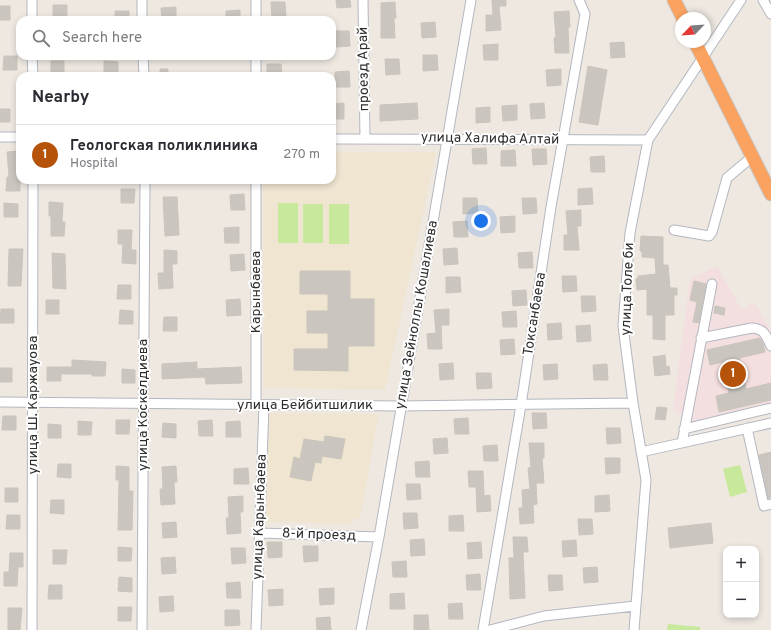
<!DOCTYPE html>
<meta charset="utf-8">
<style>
body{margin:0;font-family:Overpass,sans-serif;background:#f2f2f3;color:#2b2b33}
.controls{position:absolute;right:12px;bottom:12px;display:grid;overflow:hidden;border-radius:8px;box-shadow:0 2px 6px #0003}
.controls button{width:36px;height:36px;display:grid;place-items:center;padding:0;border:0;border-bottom:1px solid #e1e1e2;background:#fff;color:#2b2b33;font:20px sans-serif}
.compass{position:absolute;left:675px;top:12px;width:36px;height:36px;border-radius:50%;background:#fff;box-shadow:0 2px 6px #0003;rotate:245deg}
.you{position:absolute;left:481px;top:221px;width:14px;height:14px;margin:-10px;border:3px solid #fff;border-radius:50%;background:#1a73e8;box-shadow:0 0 0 6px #1a73e833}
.badge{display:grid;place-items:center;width:26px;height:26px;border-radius:50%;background:#b45309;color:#fff;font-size:13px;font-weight:700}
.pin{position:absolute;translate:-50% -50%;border:2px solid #fff;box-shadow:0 1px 4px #0006}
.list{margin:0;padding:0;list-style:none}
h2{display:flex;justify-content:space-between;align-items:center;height:52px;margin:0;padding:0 16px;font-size:17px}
h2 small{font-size:13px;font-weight:400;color:#7c7c81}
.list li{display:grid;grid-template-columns:26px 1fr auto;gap:12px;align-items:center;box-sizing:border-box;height:60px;padding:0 16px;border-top:1px solid #e1e1e2}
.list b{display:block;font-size:15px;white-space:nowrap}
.list p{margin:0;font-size:13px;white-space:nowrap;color:#7c7c81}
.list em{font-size:13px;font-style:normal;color:#7c7c81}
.icon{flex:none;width:22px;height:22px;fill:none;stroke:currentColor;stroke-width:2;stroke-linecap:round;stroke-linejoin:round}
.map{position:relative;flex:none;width:771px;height:630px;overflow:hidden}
.search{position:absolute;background:#fff;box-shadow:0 2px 6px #0003;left:16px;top:16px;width:320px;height:44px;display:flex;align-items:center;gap:10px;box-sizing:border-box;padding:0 14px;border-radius:12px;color:#7c7c81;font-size:15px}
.panel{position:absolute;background:#fff;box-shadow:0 2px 6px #0003;left:16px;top:72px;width:320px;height:112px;border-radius:12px}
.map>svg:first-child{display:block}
</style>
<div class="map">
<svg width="771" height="630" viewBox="0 0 771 630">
<rect width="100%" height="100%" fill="#eee8e1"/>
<path fill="#efe5d1" d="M 332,152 L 436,152 L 385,390 L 264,388 L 263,180 L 332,180 Z
M 268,413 L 379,414 L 360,519 L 353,519 L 352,524 L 264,522 Z"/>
<path fill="#f4dfe0" d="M 717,266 L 742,310 L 755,302 L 771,332 L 771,413 L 679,434 L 683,416 L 673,409 L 690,279 Z"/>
<path fill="#c8e99b" d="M 278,203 L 298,203 L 298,243 L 278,243 Z
M 303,204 L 323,204 L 323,243 L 303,243 Z
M 329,204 L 349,204 L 349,244 L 329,244 Z
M 740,465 L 747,492 L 730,497 L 723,469 Z
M 668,624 L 700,627 L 700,630 L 667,630 Z"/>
<path fill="#cac6bf" stroke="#cac4ba" d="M 336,0 L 350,0 L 351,7 L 337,8 Z
M 492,0 L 506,0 L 506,6 L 499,6 L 501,30 L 486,31 L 486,15 L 493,15 Z
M 271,2 L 285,2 L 286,17 L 272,18 Z
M 395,2 L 396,18 L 394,18 L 395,38 L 381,38 L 381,3 Z
M 53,5 L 67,5 L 67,19 L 53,19 Z
M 0,6 L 10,6 L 10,20 L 0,20 Z
M 176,7 L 176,20 L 162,20 L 161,8 Z
M 240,10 L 240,20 L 226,20 L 226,11 Z
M 115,11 L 129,11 L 129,20 L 115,20 Z
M 569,11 L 570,27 L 568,27 L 569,53 L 555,53 L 554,38 L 556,38 L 554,12 Z
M 435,22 L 436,37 L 422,38 L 421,23 Z
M 335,31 L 349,31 L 350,46 L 336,47 Z
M 624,42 L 625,57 L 611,58 L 610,43 Z
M 498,44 L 498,60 L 484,60 L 483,45 Z
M 423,55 L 437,55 L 438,70 L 423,71 Z
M 4,56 L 17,56 L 17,70 L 3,70 Z
M 385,59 L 399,59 L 400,74 L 386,75 Z
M 51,61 L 64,61 L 64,75 L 51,74 Z
M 104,61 L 118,62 L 118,76 L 104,75 Z
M 267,64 L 281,64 L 282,76 L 267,76 Z
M 588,66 L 607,70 L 598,125 L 579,122 Z
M 160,69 L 168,69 L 168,76 L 160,76 Z
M 561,69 L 561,85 L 547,86 L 546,70 Z
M 349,71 L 350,87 L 335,87 L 335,72 Z
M 344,103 L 344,119 L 332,119 L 332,104 Z
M 417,103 L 418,119 L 380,121 L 380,105 Z
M 544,103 L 545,118 L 531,119 L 530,104 Z
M 517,105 L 517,120 L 503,121 L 502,106 Z
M 490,107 L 490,122 L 476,123 L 476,108 Z
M 0,109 L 10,109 L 10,122 L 0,122 Z
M 486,148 L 487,164 L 473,164 L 472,149 Z
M 532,149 L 546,149 L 547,164 L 533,165 Z
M 515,150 L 516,166 L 501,166 L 501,151 Z
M 20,151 L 20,191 L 6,191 L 7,177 L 9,177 L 7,152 Z
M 604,156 L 605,172 L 591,172 L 590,157 Z
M 592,188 L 593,204 L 578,205 L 578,189 Z
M 121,189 L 135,189 L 134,203 L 121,203 Z
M 244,194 L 245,210 L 231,210 L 230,195 Z
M 163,197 L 177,197 L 179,235 L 165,236 Z
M 463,198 L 477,198 L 478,213 L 463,214 Z
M 522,198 L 536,198 L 537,213 L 523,214 Z
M 49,202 L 63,203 L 62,222 L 65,222 L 64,236 L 51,236 L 51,216 L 49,216 Z
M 4,203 L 18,204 L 18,217 L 4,217 Z
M 581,210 L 581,226 L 577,226 L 579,250 L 564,250 L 564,235 L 568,235 L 566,211 Z
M 515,216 L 515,232 L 501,233 L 500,217 Z
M 467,221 L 468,237 L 454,237 L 453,222 Z
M 239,227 L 239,243 L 225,243 L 224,228 Z
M 118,230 L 132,230 L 131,250 L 136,250 L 136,264 L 122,263 L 123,244 L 118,244 Z
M 641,236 L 663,237 L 663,265 L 668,265 L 670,288 L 677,288 L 677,295 L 674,295 L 674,315 L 665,315 L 665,340 L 653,339 L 653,315 L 647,315 L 647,289 L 637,290 L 636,279 L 638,278 L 638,276 L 656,274 L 655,258 L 642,257 L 642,251 L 640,251 Z
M 457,248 L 458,264 L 444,265 L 443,249 Z
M 9,249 L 23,249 L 21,286 L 8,286 Z
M 164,250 L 177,251 L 177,264 L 172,264 L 173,288 L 159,289 L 158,273 L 164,273 Z
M 532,252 L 533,268 L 519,268 L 518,253 Z
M 52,253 L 65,254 L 66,289 L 53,288 Z
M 244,254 L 245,270 L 231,271 L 230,255 Z
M 300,271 L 350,271 L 350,299 L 374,299 L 374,346 L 348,346 L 348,371 L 294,370 L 294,349 L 328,349 L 328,333 L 307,333 L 307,311 L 328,311 L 328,294 L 300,294 Z
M 562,276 L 576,276 L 577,291 L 563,292 Z
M 446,277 L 460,277 L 461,292 L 446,293 Z
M 694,281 L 706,284 L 699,323 L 693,322 L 697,302 L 690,300 Z
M 118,285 L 131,285 L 131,299 L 117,299 Z
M 526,290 L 527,305 L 513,306 L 512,291 Z
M 581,296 L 595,296 L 596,311 L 582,312 Z
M 240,299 L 241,315 L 227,316 L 226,300 Z
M 46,300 L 59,300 L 59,314 L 46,314 Z
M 715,306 L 725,308 L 724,315 L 714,313 Z
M 1,309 L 14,309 L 14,323 L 0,323 Z
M 449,309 L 449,325 L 441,325 L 442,349 L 428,349 L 427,334 L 436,333 L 434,310 Z
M 120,310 L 133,311 L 133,324 L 119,324 Z
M 516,311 L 517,327 L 503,327 L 502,312 Z
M 164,317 L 177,317 L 177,331 L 163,331 Z
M 561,323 L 562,339 L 548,340 L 547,324 Z
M 590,325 L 591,341 L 577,342 L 576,326 Z
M 760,338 L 763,343 L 765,352 L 739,358 L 746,389 L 771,383 L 771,400 L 719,412 L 716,396 L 729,393 L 722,362 L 710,365 L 707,350 Z
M 514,339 L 515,354 L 501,355 L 500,340 Z
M 665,355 L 666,367 L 669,366 L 670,374 L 655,376 L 653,357 Z
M 72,360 L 106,362 L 105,376 L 92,376 L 92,374 L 61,374 L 61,381 L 47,381 L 47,367 L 72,367 Z
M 197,362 L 197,369 L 241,367 L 242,383 L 206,384 L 205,377 L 162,379 L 162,364 Z
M 453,363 L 454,379 L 440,380 L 439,364 Z
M 557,364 L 558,379 L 544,380 L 543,365 Z
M 607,364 L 608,380 L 594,380 L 593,365 Z
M 0,368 L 12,368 L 12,382 L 0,382 Z
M 122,369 L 135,370 L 135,383 L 122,383 Z
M 476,373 L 491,373 L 492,388 L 477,389 Z
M 657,407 L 667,408 L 665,420 L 655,419 Z
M 532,413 L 546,413 L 547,428 L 533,429 Z
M 3,416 L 16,416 L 16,430 L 2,430 Z
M 468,418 L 469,434 L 455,434 L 454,419 Z
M 116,420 L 130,420 L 129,434 L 116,434 Z
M 212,420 L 213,436 L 199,436 L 198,421 Z
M 78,421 L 92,422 L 91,435 L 78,435 Z
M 240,421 L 241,437 L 226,437 L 226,422 Z
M 163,423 L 176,424 L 176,438 L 162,437 Z
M 48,424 L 61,425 L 61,438 L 48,438 Z
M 606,428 L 620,428 L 621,443 L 607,444 Z
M 325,436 L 345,439 L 341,459 L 322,456 L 321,463 L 315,462 L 311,481 L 290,477 L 294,457 L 300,459 L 304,439 L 324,442 Z
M 447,438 L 448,453 L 434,454 L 433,439 Z
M 529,443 L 544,443 L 544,458 L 542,458 L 544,483 L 536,483 L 537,504 L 533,505 L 534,523 L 520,524 L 519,508 L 523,508 L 522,490 L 530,489 L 528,468 L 531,468 Z
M 497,445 L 498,461 L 484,461 L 483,446 Z
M 771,452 L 771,498 L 768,498 L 759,455 Z
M 605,458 L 620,458 L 620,473 L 606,474 Z
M 429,461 L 430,477 L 416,477 L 415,462 Z
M 58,464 L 71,464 L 71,478 L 57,477 Z
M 116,466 L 129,467 L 129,491 L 133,491 L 132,530 L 118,530 L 119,480 L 116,480 Z
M 176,466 L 177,482 L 174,482 L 175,504 L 161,505 L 160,489 L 163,489 L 162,467 Z
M 248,468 L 249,484 L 234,484 L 234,469 Z
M 468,471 L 483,471 L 484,496 L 490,495 L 491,511 L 477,512 L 476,487 L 469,487 Z
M 406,484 L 420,484 L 421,499 L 407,500 Z
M 5,488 L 18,488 L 18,502 L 5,502 Z
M 609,495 L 610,511 L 595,512 L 595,496 Z
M 243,496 L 243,512 L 240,512 L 241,533 L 227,534 L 226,518 L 229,518 L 228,497 Z
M 51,500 L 64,500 L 64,514 L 50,513 Z
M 403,513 L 417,513 L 418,528 L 404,529 Z
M 7,515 L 20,515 L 20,529 L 6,529 Z
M 463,515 L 464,531 L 449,531 L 449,516 Z
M 578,519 L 592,519 L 593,534 L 579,535 Z
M 176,522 L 177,537 L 163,538 L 162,523 Z
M 711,523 L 713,543 L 670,548 L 668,528 Z
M 513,537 L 527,537 L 528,552 L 523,552 L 525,598 L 510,599 L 509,558 L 514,558 Z
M 424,539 L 425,555 L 411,556 L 410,540 Z
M 576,540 L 577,556 L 563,557 L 562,541 Z
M 267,542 L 282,542 L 282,557 L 268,558 Z
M 481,542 L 482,558 L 468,559 L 467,543 Z
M 303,546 L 318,546 L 318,561 L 304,562 Z
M 118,547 L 132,548 L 131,561 L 118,561 Z
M 231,548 L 245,548 L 246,563 L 232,564 Z
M 53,550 L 67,550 L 66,564 L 53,564 Z
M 10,553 L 23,553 L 23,567 L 18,567 L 17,586 L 4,586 L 4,572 L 9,572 Z
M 175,557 L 176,573 L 162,574 L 161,558 Z
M 406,561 L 407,577 L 393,577 L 392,562 Z
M 597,567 L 598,582 L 584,583 L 583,568 Z
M 480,574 L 481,590 L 467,590 L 466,575 Z
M 548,575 L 562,575 L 563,590 L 549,591 Z
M 119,577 L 132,578 L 132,592 L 118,591 Z
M 240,582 L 241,598 L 227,598 L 226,583 Z
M 49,585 L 62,585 L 62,599 L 48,599 Z
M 334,588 L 334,604 L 320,605 L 319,589 Z
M 283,589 L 283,605 L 269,606 L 268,590 Z
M 404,593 L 405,609 L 390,609 L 390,594 Z
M 173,596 L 174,611 L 160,612 L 159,597 Z
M 462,603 L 463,619 L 449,619 L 448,604 Z
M 118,607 L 132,607 L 131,621 L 118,621 Z
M 8,608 L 22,608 L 20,630 L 8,630 Z
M 225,610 L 239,610 L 240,625 L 225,626 Z
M 414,615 L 428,615 L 429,630 L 414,630 Z
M 330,617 L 331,630 L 317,630 L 316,618 Z"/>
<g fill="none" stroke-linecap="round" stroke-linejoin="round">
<g stroke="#b4b7c0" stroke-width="11">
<path id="minor" d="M 32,0 L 32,20
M 142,0 L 142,20
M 256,0 L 256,20
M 363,0 L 365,139
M 763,0 L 771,14
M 32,56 L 33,76
M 143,56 L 144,76
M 256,56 L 256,76
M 0,137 L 20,137
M 332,139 L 648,140
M 674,230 L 709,236 L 712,232 L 727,178 L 752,157
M 701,338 L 752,328 C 765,329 766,336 771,346
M 0,402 L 401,406 L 633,403
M 256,405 L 256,180
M 747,428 L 764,506 L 771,504
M 684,429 L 771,408
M 682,443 L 712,284
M 641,452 L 771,423
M 260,533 L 379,537
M 32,630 L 33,180
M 142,630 L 145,180
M 256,630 L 264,405
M 361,630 L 379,537 L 471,0
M 483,630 L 521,405 L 551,207 L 585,14 L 579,0
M 490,630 L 544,616 L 635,606
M 634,630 L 646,480 L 633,403 L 623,326 L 630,233 L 648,140 L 741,0"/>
</g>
<g stroke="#c8c8c8" stroke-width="15">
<path id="highway" d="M 674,0 L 683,18
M 695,42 L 771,194"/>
</g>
<use href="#minor" stroke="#fff" stroke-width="9"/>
<use href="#highway" stroke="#faa360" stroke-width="13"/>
</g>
<g text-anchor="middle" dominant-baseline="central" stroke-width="4" stroke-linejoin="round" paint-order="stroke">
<g font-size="14" fill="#2d2d2d" stroke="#fff">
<text transform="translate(364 69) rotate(-91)">проезд Арай</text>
<text transform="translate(490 139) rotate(1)">улица Халифа Алтай</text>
<text transform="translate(628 289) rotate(-88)">улица Толе би</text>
<text transform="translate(256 292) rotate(-90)">Карынбаева</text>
<text transform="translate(535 314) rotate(-81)">Токсанбаева</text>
<text transform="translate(417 315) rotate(-80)">улица Зейноллы Кошалиева</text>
<text transform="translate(33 405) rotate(-90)">улица Ш. Каржауова</text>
<text transform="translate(143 405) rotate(-90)">улица Коскелдиева</text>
<text x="305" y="405">улица Бейбитшилик</text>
<text transform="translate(260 517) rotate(-88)">улица Карынбаева</text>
<text transform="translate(319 535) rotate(2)">8-й проезд</text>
</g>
</g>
</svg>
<div class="controls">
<button>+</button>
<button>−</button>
</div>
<svg class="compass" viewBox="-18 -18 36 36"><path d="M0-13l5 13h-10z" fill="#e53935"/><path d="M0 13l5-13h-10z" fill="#7c7c81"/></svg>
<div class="you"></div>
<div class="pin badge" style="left:733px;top:374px">1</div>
<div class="search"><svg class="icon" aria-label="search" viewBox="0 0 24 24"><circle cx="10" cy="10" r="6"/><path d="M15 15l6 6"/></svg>Search here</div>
<section class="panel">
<h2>Nearby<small></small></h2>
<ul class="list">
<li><span class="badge">1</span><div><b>Геологская поликлиника</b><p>Hospital</p></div><em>270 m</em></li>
</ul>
</section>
</div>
